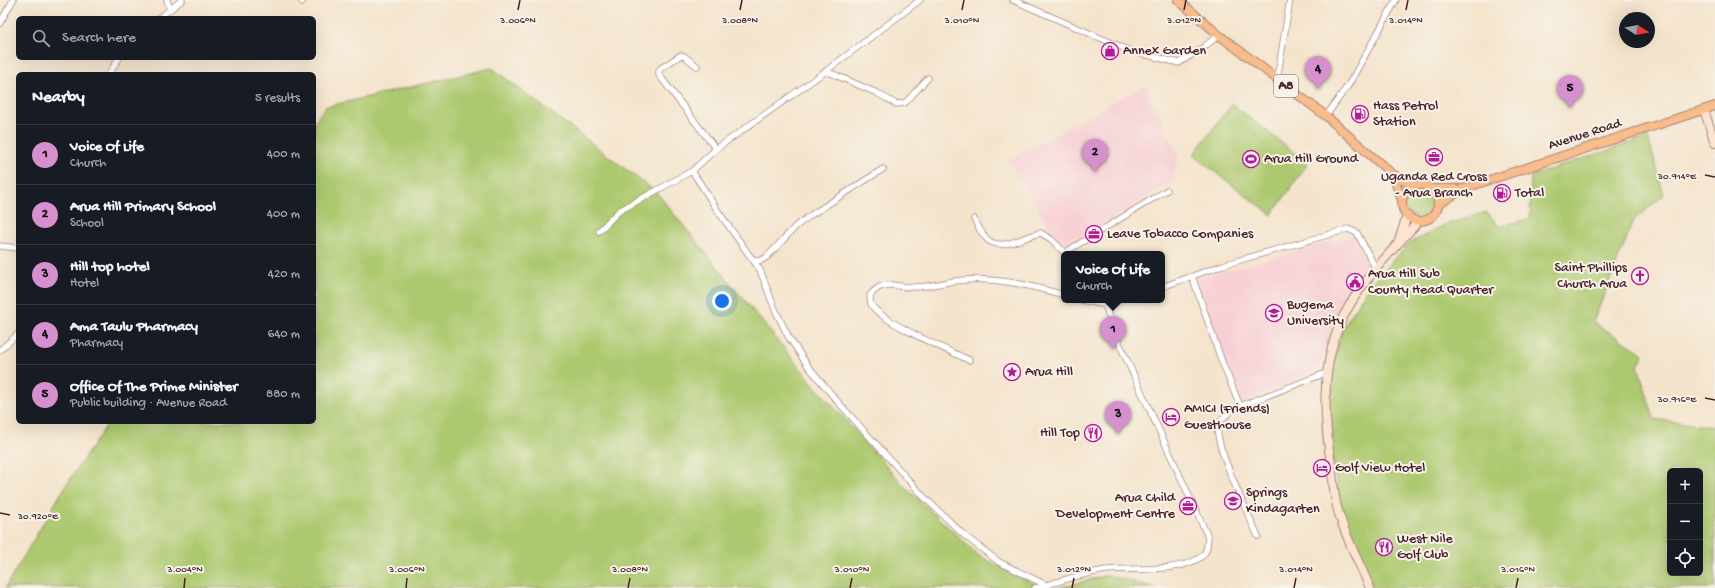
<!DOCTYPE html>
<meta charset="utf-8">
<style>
body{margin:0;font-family:"Gochi Hand",sans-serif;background:#20242c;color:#f1f3f6}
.controls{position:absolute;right:12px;bottom:12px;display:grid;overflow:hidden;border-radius:6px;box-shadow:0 4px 16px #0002}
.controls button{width:36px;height:36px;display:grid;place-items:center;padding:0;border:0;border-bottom:1px solid #363941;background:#171b24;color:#f1f3f6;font:20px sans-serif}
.compass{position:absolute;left:1619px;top:12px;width:36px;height:36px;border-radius:50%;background:#171b24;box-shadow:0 4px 16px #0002;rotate:101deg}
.you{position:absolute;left:722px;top:301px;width:14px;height:14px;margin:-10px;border:3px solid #fff;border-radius:50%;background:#1a73e8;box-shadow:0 0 0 6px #1a73e833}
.badge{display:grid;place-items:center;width:26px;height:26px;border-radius:50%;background:#d690ce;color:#111;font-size:13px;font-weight:700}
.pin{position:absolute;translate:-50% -33px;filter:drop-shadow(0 1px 2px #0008)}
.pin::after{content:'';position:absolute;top:21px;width:14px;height:12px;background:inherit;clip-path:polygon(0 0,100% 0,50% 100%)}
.popup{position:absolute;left:1061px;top:251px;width:104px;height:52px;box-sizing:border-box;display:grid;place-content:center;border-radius:6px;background:#171b24;filter:drop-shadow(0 1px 3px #0005);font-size:13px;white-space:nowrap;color:#9ea1a6}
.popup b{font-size:15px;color:#f1f3f6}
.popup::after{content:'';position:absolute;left:50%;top:100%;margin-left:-8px;border:8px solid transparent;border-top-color:#171b24}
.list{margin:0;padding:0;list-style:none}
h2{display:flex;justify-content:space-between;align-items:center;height:52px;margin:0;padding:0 16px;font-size:17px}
h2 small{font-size:13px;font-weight:400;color:#9ea1a6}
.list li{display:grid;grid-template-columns:26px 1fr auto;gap:12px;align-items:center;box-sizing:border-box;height:60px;padding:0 16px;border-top:1px solid #363941}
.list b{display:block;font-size:15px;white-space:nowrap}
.list p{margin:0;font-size:13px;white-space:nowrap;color:#9ea1a6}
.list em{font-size:13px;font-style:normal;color:#9ea1a6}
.icon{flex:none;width:22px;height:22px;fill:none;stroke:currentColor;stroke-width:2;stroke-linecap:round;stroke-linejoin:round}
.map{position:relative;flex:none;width:1715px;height:588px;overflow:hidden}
.search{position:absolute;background:#171b24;box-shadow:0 4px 16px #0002;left:16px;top:16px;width:300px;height:44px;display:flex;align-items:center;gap:10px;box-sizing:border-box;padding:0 14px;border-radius:6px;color:#9ea1a6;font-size:15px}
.panel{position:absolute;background:#171b24;box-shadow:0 4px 16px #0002;left:16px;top:72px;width:300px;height:352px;border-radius:6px}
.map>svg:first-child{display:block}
</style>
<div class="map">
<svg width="1715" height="588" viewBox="0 0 1715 588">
<rect width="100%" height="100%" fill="#f7f3e8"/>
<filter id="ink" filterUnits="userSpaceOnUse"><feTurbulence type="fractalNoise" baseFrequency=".025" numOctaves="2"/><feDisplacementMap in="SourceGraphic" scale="8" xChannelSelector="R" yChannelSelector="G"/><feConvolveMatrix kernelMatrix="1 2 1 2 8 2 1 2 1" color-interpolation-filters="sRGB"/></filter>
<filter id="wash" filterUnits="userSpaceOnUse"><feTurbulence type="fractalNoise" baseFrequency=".012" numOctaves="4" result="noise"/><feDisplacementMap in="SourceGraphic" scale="16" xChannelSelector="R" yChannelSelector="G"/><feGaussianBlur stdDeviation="0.9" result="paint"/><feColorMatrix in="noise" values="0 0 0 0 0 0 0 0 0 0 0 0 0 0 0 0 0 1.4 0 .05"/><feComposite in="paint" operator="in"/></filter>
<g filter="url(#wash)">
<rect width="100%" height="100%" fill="#f4e4cc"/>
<path fill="#f7cfd5" d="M 1145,85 L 1178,154 L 1173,182 L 1063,248 L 1008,161 Z
M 1354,235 L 1368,267 L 1347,298 L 1333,327 L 1318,370 L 1241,403 L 1196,279 Z"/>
<path fill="#adc970" stroke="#7c744e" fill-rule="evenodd" d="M 492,68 L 656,192 L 814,385 L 907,489 L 979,556 L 1032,583 L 1051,588 L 5,588 L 66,485 L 109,422 L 314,422 L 314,123 L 325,107 Z
M 1232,104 L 1308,163 L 1272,215 L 1193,155 Z
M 1648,137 L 1664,195 L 1634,220 L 1593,322 L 1644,354 L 1638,366 L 1654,419 L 1715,427 L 1715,588 L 1372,588 L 1343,524 L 1328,430 L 1329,380 L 1342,330 L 1370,284 L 1410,243 L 1444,225 L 1487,212 L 1499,227 L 1530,218 L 1531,176 ZM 1670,471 L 1700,471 L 1700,573 L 1670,573 Z
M1405 203a14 14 0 1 1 28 0a14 14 0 1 1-28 0Z
M 1107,575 L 1157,588 L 1060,588 Z"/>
</g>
<g filter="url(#ink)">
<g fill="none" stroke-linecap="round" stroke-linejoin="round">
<g stroke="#9f827c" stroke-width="7">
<path id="street" d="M 167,0 L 170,10
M 301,0 L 302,2
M 1013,0 L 1128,50 L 1179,63 L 1204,47 L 1219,35
M 159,18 L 182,0
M 0,23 L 13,0
M 697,66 L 684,56 L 681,55 L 661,68 L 659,71 L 659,75 L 716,149
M 826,71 L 877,93 L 896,104 L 905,103 L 928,78
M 109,74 L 119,58
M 1277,80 L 1290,0
M 1326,116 L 1349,84 L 1396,0
M 692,171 L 720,214 L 760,270 L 774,307 L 788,336 L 808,366 L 838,402 L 924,497 L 965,536 L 999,562 L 1046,585
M 974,219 C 978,226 981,233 986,238 C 1000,254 1025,235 1041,233 L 1051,239 L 1065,253
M 599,231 L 619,211 L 692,171 L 716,149 L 826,71 L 920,0
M 0,246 L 18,248
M 1066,254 L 1065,253 L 1069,250 L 1167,190
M 752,258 L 757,261 L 762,260 L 767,257 L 796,226 L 811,215 L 883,169
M 1192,276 L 1222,362 L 1240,406
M 1162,287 L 1223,265 L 1348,229 L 1357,233 L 1376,269
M 1082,300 L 1105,305
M 0,350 L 18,334
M 969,360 C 949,351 879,321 871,304 C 870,301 870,298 870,295 C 885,278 896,288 915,287 C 931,287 948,281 964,280 C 997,277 1032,286 1064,295
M 1258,536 C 1250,518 1213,442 1218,427 C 1222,416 1231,411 1240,406 L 1326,373
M 1035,588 C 1059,582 1083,573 1107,570 C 1131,568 1185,573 1203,555 C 1208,550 1207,544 1208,537 L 1114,332 L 1105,305 L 1119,300"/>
</g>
<g stroke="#9f827c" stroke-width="10">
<path id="secondary" d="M 1704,110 L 1715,143
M 1399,241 L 1407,215
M 1370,588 C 1359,562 1344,535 1337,507 C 1334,495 1333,482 1332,471 C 1324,421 1320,371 1340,324 C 1355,288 1392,250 1419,221"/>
</g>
<g stroke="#9f827c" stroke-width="10">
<path id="primary" d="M 1178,0 L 1219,35 L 1326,116 L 1392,174 L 1414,186
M 1392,174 L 1402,200
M1402 203a18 18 0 1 1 36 0a18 18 0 1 1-36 0Z
M 1431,189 L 1463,189
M 1438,204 L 1464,189 L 1474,185 L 1715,106"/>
</g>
<use href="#street" stroke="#fff" stroke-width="5.5"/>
<use href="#secondary" stroke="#fde4d0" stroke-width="8"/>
<use href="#primary" stroke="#f9bc8a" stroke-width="8"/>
</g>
</g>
<path fill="none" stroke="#4a1f2b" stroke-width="1.5" d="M 518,10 L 520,0M 740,10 L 742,0M 962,10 L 964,0M 1184,10 L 1186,0M 1406,10 L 1408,0M 1705,175 L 1715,177M 1705,398 L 1715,400M 0,513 L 10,515M 184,588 L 185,578M 406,588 L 407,578M 628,588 L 630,578M 850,588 L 852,578M 1072,588 L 1074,578M 1294,588 L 1296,578M 1516,588 L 1518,578"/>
<defs>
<g id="shop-ring" transform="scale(0.9)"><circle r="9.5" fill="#f7f3e8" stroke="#b5179e" stroke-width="1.5"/><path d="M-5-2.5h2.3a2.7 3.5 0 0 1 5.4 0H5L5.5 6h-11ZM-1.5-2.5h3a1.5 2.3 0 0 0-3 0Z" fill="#b5179e"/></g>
<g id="fuel-ring" transform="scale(0.9)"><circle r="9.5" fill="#f7f3e8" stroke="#b5179e" stroke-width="1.5"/><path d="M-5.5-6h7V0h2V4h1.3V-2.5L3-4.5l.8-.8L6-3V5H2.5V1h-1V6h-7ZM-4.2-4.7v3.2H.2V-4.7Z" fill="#b5179e"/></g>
<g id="office-ring" transform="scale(0.9)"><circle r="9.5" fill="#f7f3e8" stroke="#b5179e" stroke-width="1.5"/><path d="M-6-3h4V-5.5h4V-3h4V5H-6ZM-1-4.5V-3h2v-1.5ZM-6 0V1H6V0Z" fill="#b5179e"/></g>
<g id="stadium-ring" transform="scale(0.9)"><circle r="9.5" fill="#f7f3e8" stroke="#b5179e" stroke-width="1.5"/><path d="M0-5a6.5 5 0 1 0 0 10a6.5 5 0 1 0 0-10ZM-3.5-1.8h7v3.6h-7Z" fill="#b5179e"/></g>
<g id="church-ring" transform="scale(0.9)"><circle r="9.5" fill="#f7f3e8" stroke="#b5179e" stroke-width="1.5"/><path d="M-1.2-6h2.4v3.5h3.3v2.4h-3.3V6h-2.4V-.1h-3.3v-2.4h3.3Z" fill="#b5179e"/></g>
<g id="civic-ring" transform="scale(0.9)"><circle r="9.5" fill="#f7f3e8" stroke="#b5179e" stroke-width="1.5"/><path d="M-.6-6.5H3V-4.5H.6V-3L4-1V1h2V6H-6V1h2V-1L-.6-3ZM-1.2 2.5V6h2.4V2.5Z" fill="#b5179e"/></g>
<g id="university-ring" transform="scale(0.9)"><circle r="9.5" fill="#f7f3e8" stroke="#b5179e" stroke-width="1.5"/><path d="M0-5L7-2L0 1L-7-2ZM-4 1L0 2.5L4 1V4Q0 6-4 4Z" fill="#b5179e"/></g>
<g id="sight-ring" transform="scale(0.9)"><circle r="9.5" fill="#f7f3e8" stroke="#b5179e" stroke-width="1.5"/><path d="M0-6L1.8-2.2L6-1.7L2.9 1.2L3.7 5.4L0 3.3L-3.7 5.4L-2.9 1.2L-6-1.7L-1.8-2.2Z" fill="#b5179e"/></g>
<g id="hotel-ring" transform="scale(0.9)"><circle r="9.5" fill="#f7f3e8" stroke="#b5179e" stroke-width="1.5"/><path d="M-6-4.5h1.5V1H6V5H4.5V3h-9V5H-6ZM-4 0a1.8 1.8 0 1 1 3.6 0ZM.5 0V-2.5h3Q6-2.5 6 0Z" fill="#b5179e"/></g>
<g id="restaurant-ring" transform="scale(0.9)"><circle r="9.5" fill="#f7f3e8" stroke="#b5179e" stroke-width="1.5"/><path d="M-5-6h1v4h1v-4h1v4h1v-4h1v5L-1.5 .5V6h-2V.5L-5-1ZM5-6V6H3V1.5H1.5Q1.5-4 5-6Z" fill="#b5179e"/></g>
<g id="school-ring" transform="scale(0.9)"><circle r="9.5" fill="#f7f3e8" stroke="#b5179e" stroke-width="1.5"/><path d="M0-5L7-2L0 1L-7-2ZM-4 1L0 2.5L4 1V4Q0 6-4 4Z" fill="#b5179e"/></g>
</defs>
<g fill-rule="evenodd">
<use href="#shop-ring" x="1110" y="51"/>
<use href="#fuel-ring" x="1360" y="114"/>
<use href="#office-ring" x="1434" y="157"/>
<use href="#stadium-ring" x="1251" y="159"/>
<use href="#fuel-ring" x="1502" y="193"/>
<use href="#office-ring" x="1094" y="234"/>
<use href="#church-ring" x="1640" y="276"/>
<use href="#civic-ring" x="1355" y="282"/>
<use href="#university-ring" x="1274" y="313"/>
<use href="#sight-ring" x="1012" y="372"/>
<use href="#hotel-ring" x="1171" y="417"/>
<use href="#restaurant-ring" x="1093" y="433"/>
<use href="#hotel-ring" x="1322" y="468"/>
<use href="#school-ring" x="1233" y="501"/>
<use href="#office-ring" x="1188" y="506"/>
<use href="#restaurant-ring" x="1384" y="547"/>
</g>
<g text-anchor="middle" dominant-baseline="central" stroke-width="4" stroke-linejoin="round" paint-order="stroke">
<rect fill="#f7f3e8" stroke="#7e5f64" stroke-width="1" x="1274" y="75" width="24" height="22" rx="3"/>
<g font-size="13" font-weight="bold" fill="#4a1f2b">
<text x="1286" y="86">A8</text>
</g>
<g font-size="14" fill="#4a1f2b" stroke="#f7f3e8" text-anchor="start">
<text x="1123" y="51">Annex Garden</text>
<text x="1373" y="106">Hass Petrol<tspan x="1373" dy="16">Station</tspan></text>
<text x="1264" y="159">Arua Hill Ground</text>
<text x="1434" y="177" text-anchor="middle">Uganda Red Cross<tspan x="1434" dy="16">- Arua Branch</tspan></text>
<text x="1515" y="193">Total</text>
<text x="1107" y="234">Leave Tobacco Companies</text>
<text x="1627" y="268" text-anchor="end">Saint Phillips<tspan x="1627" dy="16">Church Arua</tspan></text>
<text x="1368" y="274">Arua Hill Sub<tspan x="1368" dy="16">County Head Quarter</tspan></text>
<text x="1287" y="305">Bugema<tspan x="1287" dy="16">University</tspan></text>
<text x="1025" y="372">Arua Hill</text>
<text x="1184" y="409">AMICI (Friends)<tspan x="1184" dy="16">Guesthouse</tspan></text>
<text x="1080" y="433" text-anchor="end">Hill Top</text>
<text x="1335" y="468">Golf View Hotel</text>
<text x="1246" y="493">Springs<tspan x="1246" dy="16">Kindagarten</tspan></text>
<text x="1175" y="498" text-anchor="end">Arua Child<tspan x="1175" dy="16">Development Centre</tspan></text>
<text x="1397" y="539">West Nile<tspan x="1397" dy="16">Golf Club</tspan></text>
</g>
<g font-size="14" fill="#4a1f2b" stroke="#f7f3e8">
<text transform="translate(1585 135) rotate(-18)">Avenue Road</text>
</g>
</g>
<g font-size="10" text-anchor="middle" fill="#4a1f2b" stroke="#f7f3e8" stroke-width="4" stroke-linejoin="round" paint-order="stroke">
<text x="518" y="23">3.006°N</text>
<text x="740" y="23">3.008°N</text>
<text x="962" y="23">3.010°N</text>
<text x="1184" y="23">3.012°N</text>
<text x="1406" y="23">3.014°N</text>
<text x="1677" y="179">30.914°E</text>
<text x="1677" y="402">30.916°E</text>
<text x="38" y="519">30.920°E</text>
<text x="185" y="572">3.004°N</text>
<text x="407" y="572">3.006°N</text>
<text x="630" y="572">3.008°N</text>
<text x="852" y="572">3.010°N</text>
<text x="1074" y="572">3.012°N</text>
<text x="1296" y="572">3.014°N</text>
<text x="1518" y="572">3.016°N</text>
</g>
</svg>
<div class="controls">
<button>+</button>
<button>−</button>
<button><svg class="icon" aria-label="locate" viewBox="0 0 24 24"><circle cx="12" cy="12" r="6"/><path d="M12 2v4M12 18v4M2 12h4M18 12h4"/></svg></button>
</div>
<svg class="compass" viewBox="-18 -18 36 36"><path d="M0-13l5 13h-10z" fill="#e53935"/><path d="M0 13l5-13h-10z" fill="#9ea1a6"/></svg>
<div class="you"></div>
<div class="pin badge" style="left:1113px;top:349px">1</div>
<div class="popup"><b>Voice Of Life</b>Church</div>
<div class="pin badge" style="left:1095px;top:172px">2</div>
<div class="pin badge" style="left:1118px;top:434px">3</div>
<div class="pin badge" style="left:1318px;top:89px">4</div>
<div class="pin badge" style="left:1570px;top:108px">5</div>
<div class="search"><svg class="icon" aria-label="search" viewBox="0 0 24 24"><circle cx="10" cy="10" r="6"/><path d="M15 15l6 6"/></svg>Search here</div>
<section class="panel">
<h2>Nearby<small>5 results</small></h2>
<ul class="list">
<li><span class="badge">1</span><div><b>Voice Of Life</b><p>Church</p></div><em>400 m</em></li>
<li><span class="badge">2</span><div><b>Arua Hill Primary School</b><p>School</p></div><em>400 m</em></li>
<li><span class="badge">3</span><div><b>Hill top hotel</b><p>Hotel</p></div><em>420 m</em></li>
<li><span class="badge">4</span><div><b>Ama Taulu Pharmacy</b><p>Pharmacy</p></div><em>640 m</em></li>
<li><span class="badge">5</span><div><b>Office Of The Prime Minister</b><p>Public building · Avenue Road</p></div><em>880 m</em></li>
</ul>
</section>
</div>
